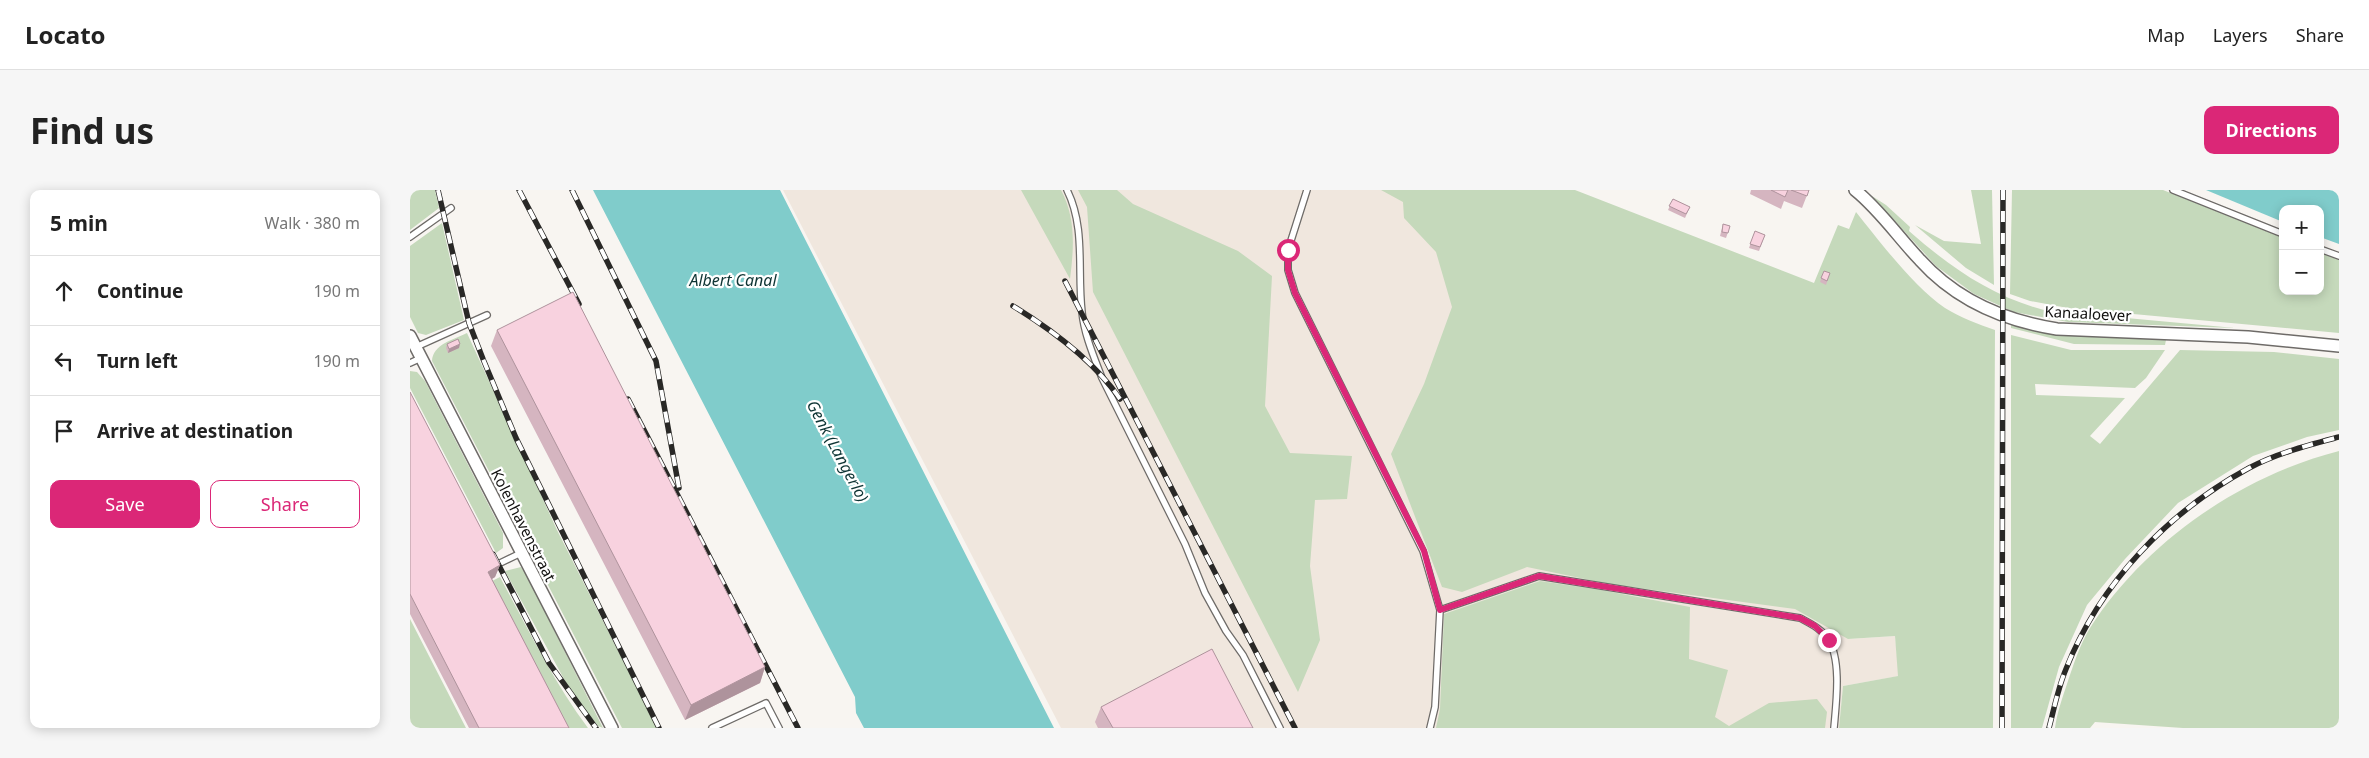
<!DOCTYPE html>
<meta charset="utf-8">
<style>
body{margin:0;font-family:"Noto Sans",sans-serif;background:#f6f6f6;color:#222}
.controls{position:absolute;right:15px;top:15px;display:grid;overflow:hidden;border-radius:10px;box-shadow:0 2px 12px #0003}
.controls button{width:45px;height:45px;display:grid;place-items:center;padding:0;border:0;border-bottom:1px solid #e0e0e0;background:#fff;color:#222;font:25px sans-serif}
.stop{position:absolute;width:15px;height:15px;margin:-11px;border:4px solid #db2777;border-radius:50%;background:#fff}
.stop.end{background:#db2777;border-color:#fff;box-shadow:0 1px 5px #0008}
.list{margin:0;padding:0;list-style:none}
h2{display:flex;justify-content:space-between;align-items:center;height:65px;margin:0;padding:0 20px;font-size:21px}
h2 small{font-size:16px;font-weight:400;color:#767676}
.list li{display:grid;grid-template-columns:32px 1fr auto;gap:15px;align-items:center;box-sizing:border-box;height:70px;padding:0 20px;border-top:1px solid #e0e0e0}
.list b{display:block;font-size:19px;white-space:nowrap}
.list em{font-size:16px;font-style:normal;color:#767676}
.actions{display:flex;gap:10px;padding:15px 20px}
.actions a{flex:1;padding:11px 0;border:1px solid #db2777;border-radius:10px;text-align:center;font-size:18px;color:#db2777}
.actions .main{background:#db2777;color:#fff}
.icon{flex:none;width:28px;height:28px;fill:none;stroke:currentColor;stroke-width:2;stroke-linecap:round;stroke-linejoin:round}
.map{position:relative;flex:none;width:1929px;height:538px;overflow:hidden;border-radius:10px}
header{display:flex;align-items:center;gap:30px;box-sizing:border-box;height:70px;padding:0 25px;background:#fff;border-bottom:1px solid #e0e0e0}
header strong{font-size:24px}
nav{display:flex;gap:28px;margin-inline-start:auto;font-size:18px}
.intro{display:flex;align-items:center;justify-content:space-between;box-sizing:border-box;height:120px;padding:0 30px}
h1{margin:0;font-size:35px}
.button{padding:12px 22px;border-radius:10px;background:#db2777;color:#fff;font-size:18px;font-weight:700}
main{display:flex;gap:30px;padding:0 30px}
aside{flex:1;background:#fff;border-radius:10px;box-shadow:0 2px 12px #0003}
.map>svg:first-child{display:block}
</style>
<header>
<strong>Locato</strong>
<nav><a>Map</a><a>Layers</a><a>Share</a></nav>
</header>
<div class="intro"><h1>Find us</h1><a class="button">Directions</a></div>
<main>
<aside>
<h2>5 min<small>Walk · 380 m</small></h2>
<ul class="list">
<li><svg class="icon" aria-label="ahead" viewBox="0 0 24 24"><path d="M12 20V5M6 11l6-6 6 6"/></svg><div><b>Continue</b></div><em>190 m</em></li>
<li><svg class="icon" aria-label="left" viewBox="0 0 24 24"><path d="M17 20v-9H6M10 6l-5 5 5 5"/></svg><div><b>Turn left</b></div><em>190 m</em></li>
<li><svg class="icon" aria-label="arrive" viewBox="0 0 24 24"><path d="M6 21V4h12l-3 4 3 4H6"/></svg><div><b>Arrive at destination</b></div></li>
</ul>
<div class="actions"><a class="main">Save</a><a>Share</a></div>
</aside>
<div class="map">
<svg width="1929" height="538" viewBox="0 0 1929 538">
<rect width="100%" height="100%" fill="#f8f5f1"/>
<path fill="#f0e7de" d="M 373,0 L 1108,0 L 1373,374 L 1439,449 L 1485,446 L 1489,486 L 1433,496 L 1429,538 L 651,538 Z"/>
<path fill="#c5d9bb" d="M 0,0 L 25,0 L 29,18 L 0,40 Z
M 611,0 L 651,0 C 666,28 664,58 660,89 Z
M 668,0 L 707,0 L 723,14 L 828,61 L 862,86 L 855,216 L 880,263 L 942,266 L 937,309 L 905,310 L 900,376 L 910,450 L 888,502 L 683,102 L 677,17 Z
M 971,0 L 1165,0 L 1404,93 L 1428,35 L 1439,39 L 1446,22 C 1470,52 1504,97 1535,118 C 1551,128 1568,134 1585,140 L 1583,538 L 1429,538 L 1433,496 L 1488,486 L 1485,446 L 1438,449 L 1385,419 L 1199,394 L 1117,377 L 1052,402 L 1032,397 L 981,264 L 1014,194 L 1042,117 L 1026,62 L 994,28 L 993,12 Z
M 1561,0 L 1582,0 L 1584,95 L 1556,78 L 1505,35 L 1534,51 L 1571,54 Z
M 1602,0 L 1753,0 L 1873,48 L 1873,101 L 1910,101 L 1910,63 L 1929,70 L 1929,143 L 1658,118 L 1620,111 L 1600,104 Z
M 1462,6 L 1476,15 L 1500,37 L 1499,41 C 1548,84 1595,115 1661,126 L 1662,123 L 1825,138 L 1658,132 L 1604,122 L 1564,104 L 1526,76 Z
M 32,33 L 54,130 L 16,145 L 8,143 L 0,127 L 0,56 Z
M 1601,135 L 1638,144 L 1756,150 L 1755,155 L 1664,154 L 1601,138 Z
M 57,143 L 147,340 L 247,538 L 212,538 L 22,171 C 23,154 43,150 57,143 Z
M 1601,145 L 1661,160 L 1755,160 L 1736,188 L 1725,198 L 1625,194 L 1626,205 L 1715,208 L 1680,246 L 1690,254 L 1770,160 L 1864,162 L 1929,169 L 1929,240 L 1897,247 L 1843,266 L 1768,313 L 1715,369 L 1677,415 L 1649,477 L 1632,538 L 1601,538 Z
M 0,181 L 7,182 L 15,191 L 93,343 L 93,358 L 86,363 L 0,198 Z
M 1929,261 L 1929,538 L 1773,538 L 1685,532 L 1680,538 L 1645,538 C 1647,523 1652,509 1657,494 C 1663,476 1670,454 1680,438 C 1735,352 1831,286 1929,261 Z
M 111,377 L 117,386 L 193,538 L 188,536 L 160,500 L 95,381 Z
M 90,387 C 118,439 143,491 178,538 L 151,538 L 76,394 Z
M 1130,391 L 1191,400 L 1280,417 L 1279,469 L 1318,480 L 1305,527 L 1319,536 L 1359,513 L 1407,509 L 1417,522 L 1415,538 L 1026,538 L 1030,519 L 1034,424 Z
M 0,429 L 56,538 L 0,538 Z"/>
<path fill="#80cccb" d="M 183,0 L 370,0 L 644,538 L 454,538 L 446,523 L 445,507 Z
M 1796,0 L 1929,0 L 1929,54 L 1910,47 L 1910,19 L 1873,19 L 1873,32 Z"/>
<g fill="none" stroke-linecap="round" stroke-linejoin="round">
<g stroke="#6e6b68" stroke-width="8">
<path id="lane" d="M 657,0 C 676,38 667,81 672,122 C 674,144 684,167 692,188 L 775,354 L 795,403 L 816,441 L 833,465 L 870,538
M 897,0 L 878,60 L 878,80 L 885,103 L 1013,361 L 1030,420 L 1025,517 L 1020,538
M 1763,0 L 1873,44
M 0,47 L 41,18
M 1910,59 L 1929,66
M 6,157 L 77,125
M 0,173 L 11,168
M 84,376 L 111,363
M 1030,420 L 1129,386 L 1390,428 C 1401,434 1412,439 1418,449 C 1432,470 1426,514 1424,538
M 302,538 L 356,513 L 369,538"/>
</g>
<g stroke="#6e6b68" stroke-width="14">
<path id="street" d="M 1445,0 C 1470,20 1488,47 1510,70 C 1546,110 1596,131 1647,139 L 1838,147 L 1929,156
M 0,146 L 202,538"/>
</g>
<use href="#lane" stroke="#fff" stroke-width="5.5"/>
<use href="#street" stroke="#fff" stroke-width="11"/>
<g stroke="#292826" stroke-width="5.5">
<path id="rail" d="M 28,0 L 59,133 L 73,169 L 106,248 L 249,538
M 109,0 L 169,114
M 162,0 L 246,171 L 269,298
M 655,91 L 885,538
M 603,116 C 642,140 684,171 710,209
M 218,209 L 388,538
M 83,364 L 139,473 L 186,538
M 1592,538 L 1593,0
M 1639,538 C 1644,519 1648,498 1656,479 C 1690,393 1758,322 1839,278 C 1867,263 1899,255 1929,247"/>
</g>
<use href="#rail" stroke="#fff" stroke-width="4" stroke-dasharray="11" stroke-linecap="butt"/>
</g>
<path fill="#d5b5c0" d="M 1341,0 L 1399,0 L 1392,18 L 1374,11 L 1371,19 L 1340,4 Z
M 1263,9 L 1280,17 L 1275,28 L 1258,20 Z
M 1313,34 L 1320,36 L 1316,48 L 1310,46 Z
M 1345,41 L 1355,45 L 1349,61 L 1339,58 Z
M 1414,81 L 1420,83 L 1416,95 L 1410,92 Z
M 87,140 L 355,477 L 350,493 L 275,530 L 81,156 Z
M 37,154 L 49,158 L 38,163 L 36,158 Z
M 0,202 L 90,375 L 85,387 L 82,389 L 159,538 L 59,538 L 0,424 Z
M 691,517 L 843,538 L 688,538 L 685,532 Z"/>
<path fill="#ae939c" d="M 50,154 L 49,158 L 38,163 L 39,159 Z
M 90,375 L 85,387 L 74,394 L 78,382 Z
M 355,477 L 350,493 L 275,530 L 281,515 Z"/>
<path fill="#f8d2df" stroke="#ae939c" d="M 1361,0 L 1378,0 L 1375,7 Z
M 1381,0 L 1399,0 L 1397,6 Z
M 1263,9 L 1280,17 L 1276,24 L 1259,16 Z
M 1313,34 L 1320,36 L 1318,43 L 1312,42 Z
M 1345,41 L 1355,45 L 1350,57 L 1340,54 Z
M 1414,81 L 1420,83 L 1417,91 L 1411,88 Z
M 163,102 L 355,477 L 281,515 L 87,140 Z
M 48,149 L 50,154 L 39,159 L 37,154 Z
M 0,202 L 90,375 L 78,382 L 159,538 L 69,538 L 0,404 Z
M 802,459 L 843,538 L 703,538 L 691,517 Z"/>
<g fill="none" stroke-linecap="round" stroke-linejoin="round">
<path stroke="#db2777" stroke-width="6" d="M 878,60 L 878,80 L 885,103 L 1014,361 L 1030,420 L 1129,386 L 1390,428 L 1405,436 L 1419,450"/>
</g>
<g text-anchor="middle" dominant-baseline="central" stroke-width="4.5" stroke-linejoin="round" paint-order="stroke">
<g font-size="15" fill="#11100f" stroke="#fff">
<text transform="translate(1678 123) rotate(3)">Kanaaloever</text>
<text transform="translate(114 335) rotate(63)">Kolenhavenstraat</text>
</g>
<g font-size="16" font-style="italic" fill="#0e3434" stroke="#fff">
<text x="323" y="90">Albert Canal</text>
<text transform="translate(428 261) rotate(62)">Genk (Langerlo)</text>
</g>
</g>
</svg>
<div class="controls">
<button>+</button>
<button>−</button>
</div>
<div class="stop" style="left:878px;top:60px"></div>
<div class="stop end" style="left:1419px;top:450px"></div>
</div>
</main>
